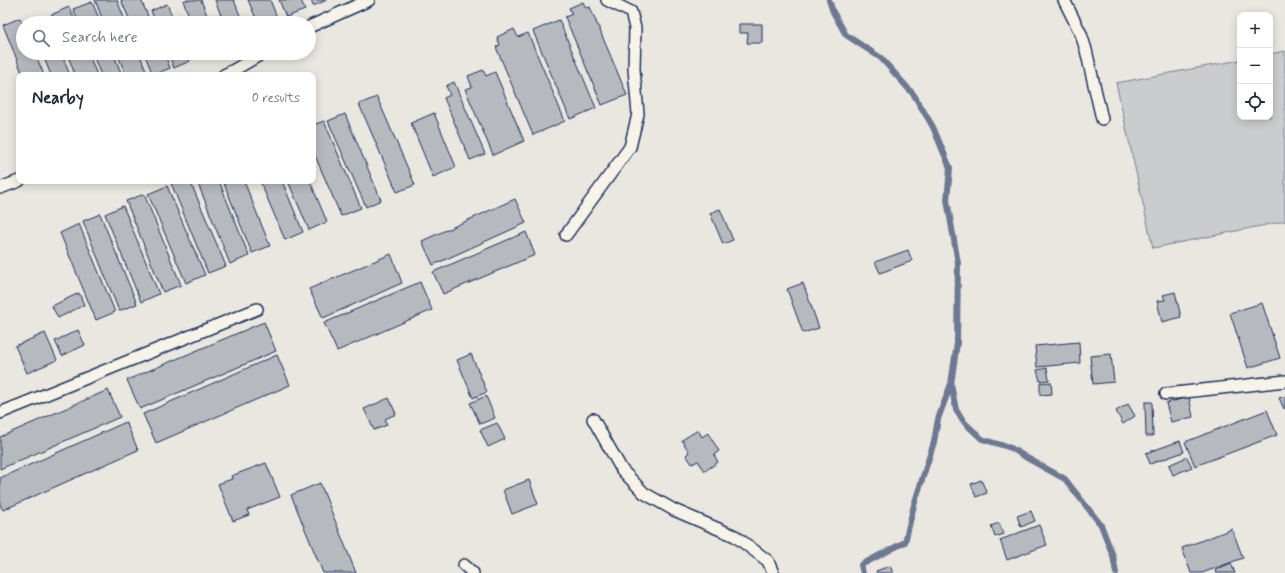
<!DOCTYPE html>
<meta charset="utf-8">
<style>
body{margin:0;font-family:Mynerve,sans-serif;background:#f6f6f7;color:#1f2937}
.controls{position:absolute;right:12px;top:12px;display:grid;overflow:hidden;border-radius:8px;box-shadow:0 2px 10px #0003}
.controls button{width:36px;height:36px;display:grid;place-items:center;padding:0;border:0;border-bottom:1px solid #e0e1e3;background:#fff;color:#1f2937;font:20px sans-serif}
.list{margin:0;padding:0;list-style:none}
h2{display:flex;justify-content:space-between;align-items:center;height:52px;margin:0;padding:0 16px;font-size:17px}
h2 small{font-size:13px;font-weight:400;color:#747a83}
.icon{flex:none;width:22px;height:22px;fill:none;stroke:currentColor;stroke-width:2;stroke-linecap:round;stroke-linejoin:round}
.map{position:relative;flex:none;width:1285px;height:573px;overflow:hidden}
.search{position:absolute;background:#fff;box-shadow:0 2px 10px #0003;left:16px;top:16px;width:300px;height:44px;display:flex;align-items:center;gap:10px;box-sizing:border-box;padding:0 14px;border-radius:22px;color:#747a83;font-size:15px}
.panel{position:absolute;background:#fff;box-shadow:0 2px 10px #0003;left:16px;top:72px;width:300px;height:112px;border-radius:8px}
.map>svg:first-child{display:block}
</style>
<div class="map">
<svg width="1285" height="573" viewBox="0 0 1285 573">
<rect width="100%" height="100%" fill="#eae7e0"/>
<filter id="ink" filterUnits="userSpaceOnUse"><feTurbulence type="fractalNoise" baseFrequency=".025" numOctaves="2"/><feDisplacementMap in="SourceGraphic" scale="8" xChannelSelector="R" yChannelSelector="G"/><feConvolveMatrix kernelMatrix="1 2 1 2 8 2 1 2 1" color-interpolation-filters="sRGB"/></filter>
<g filter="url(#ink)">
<path fill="#cbcccd" stroke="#737e96" d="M 1285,51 L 1285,221 L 1153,248 L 1116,83 L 1240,60 L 1240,117 L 1270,117 L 1270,54 Z"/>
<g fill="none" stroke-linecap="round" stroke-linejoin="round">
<path stroke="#6d7892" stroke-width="6" d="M 829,0 L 833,12 L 846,35 L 881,58 L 914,95 L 933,127 L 950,168 L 947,200 L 958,263 L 957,343 L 951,384 L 956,410 L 965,423 L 982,439 L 1011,448 L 1027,458 L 1065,479 L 1101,525 L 1113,556 L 1116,573
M 863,573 L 861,565 L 905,542 L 914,505 L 934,442 L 938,419 L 951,384"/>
</g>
<path fill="#b6babf" stroke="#1b2f5e" d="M 95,0 L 117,0 L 126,23 L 104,23 Z
M 121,0 L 141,0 L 151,23 L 131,23 Z
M 186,0 L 201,0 L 210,23 L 192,23 L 183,1 Z
M 215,0 L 234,0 L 243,23 L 224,23 Z
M 248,0 L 270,0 L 278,20 L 271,23 L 258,23 Z
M 279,0 L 301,0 L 305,10 L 286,17 Z
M 311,0 L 327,0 L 313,6 Z
M 92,2 L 101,23 L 79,23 L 73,9 Z
M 583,2 L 586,8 L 590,7 L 627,95 L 602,105 L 565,17 L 572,14 L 569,8 Z
M 167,4 L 175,23 L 156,23 L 151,11 Z
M 69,7 L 76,23 L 54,23 L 51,15 Z
M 46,17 L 49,23 L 30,23 Z
M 20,18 L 23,25 L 23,53 L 35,53 L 44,75 L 23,75 L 3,25 Z
M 559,20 L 596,108 L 570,119 L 533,31 Z
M 739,24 L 762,24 L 762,43 L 747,43 L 748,33 L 739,33 Z
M 514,29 L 518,37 L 528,33 L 565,121 L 533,135 L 496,47 L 500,45 L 497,37 Z
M 42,53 L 61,53 L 70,75 L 51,75 Z
M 67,53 L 88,53 L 97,75 L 75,75 Z
M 92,53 L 113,53 L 122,75 L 101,75 Z
M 117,53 L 139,53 L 148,75 L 126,75 Z
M 144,53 L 164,53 L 170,68 L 153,75 Z
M 168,53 L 187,53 L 190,61 L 174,68 Z
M 483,70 L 486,76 L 495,72 L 524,141 L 493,155 L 465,89 L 472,87 L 468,76 Z
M 454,82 L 485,154 L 470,160 L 444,98 L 450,95 L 446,86 Z
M 377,97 L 415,185 L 397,192 L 359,104 Z
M 434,113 L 456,167 L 433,177 L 411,123 Z
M 345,114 L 381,200 L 366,207 L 328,121 Z
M 324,121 L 361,208 L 341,216 L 313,151 L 313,125 Z
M 175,181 L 190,181 L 226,266 L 208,273 L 171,183 Z
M 197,181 L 219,181 L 249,256 L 230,264 Z
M 223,181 L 244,181 L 270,246 L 252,253 Z
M 260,181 L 282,181 L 303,232 L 285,240 Z
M 288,181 L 310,181 L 327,222 L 309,230 Z
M 167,186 L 205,275 L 186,283 L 148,194 Z
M 144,194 L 181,285 L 163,292 L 126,201 Z
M 515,199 L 526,223 L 433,265 L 422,241 Z
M 123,206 L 159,294 L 141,302 L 105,214 Z
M 720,209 L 733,240 L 723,244 L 710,213 Z
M 100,214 L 137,304 L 119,311 L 83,221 Z
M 79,224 L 115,312 L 96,320 L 60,233 Z
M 526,232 L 535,255 L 443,294 L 433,272 Z
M 908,250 L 912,261 L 880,273 L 875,262 Z
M 391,254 L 402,283 L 323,318 L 309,289 Z
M 420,282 L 432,310 L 337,351 L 324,323 Z
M 803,283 L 819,328 L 803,333 L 787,289 Z
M 1175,292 L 1181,317 L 1162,322 L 1157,301 L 1165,300 L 1163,295 Z
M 79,293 L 84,305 L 58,318 L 52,306 Z
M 1262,303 L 1280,358 L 1248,368 L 1230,313 Z
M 264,322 L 276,351 L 140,409 L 127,380 Z
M 78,330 L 85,345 L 62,356 L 55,341 Z
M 45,333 L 57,360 L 27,373 L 15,346 Z
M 1079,342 L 1080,363 L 1037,367 L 1035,346 Z
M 471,354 L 487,392 L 473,398 L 457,360 Z
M 1111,354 L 1114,382 L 1093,384 L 1090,356 Z
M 277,355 L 290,385 L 156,443 L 143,414 Z
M 1047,368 L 1049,380 L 1040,381 L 1037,370 Z
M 1051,382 L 1052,394 L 1040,395 L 1040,383 Z
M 108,390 L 120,417 L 0,469 L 0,437 Z
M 486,396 L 495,418 L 480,424 L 470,403 Z
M 1285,396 L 1285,408 L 1284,409 L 1279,398 Z
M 1189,397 L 1193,417 L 1171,422 L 1166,403 Z
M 389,398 L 396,414 L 385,419 L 387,425 L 374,430 L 364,409 Z
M 1145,402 L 1152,402 L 1153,436 L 1146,436 Z
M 1128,404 L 1135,416 L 1123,424 L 1116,411 Z
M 1267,410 L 1277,435 L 1195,466 L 1185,442 Z
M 126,422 L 138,450 L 3,510 L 0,505 L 0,478 Z
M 497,423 L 505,439 L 488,447 L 480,430 Z
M 698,430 L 702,437 L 708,433 L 719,451 L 714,455 L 718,462 L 705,471 L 698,461 L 692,464 L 686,455 L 689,452 L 682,440 Z
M 1180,441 L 1184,452 L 1150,464 L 1146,453 Z
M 1187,457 L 1192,467 L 1173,475 L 1169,465 Z
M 266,463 L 280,497 L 247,510 L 249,515 L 233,521 L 218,484 L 232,479 L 231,476 Z
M 529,480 L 538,504 L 512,514 L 503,490 Z
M 981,480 L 987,493 L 976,497 L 971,484 Z
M 320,483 L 356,573 L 323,573 L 291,495 Z
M 1031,511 L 1035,521 L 1021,527 L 1017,516 Z
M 999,523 L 1004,534 L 995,537 L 991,526 Z
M 1039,525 L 1047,545 L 1007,560 L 1000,540 Z
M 1232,529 L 1243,558 L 1202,573 L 1191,573 L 1182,548 Z
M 1231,563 L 1235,573 L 1216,573 L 1215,570 Z
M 890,566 L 893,573 L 877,573 L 876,571 Z"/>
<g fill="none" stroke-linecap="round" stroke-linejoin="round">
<g stroke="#1b2f5e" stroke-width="14">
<path id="lane" d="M 1064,0 L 1081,34 L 1086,50 L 1102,119
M 309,27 L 369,0
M 224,75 L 234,70 L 263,53
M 0,188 L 19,181
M 566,235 L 630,147 L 638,114 L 634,69 L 635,28 L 631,12 L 607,0
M 1166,394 L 1285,381
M 0,413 L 257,309
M 593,419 L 622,470 L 644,493 L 674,510 L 735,536 L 768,561 L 773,573
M 464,565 L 473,573"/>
</g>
<use href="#lane" stroke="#f7f3e8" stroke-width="11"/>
</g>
</g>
</svg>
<div class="controls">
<button>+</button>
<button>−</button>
<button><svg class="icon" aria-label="locate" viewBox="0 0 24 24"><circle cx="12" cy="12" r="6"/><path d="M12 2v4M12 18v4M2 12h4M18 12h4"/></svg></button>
</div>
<div class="search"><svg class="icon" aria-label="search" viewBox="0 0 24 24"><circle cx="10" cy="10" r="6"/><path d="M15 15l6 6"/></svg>Search here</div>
<section class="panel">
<h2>Nearby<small>0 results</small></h2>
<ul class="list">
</ul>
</section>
</div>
